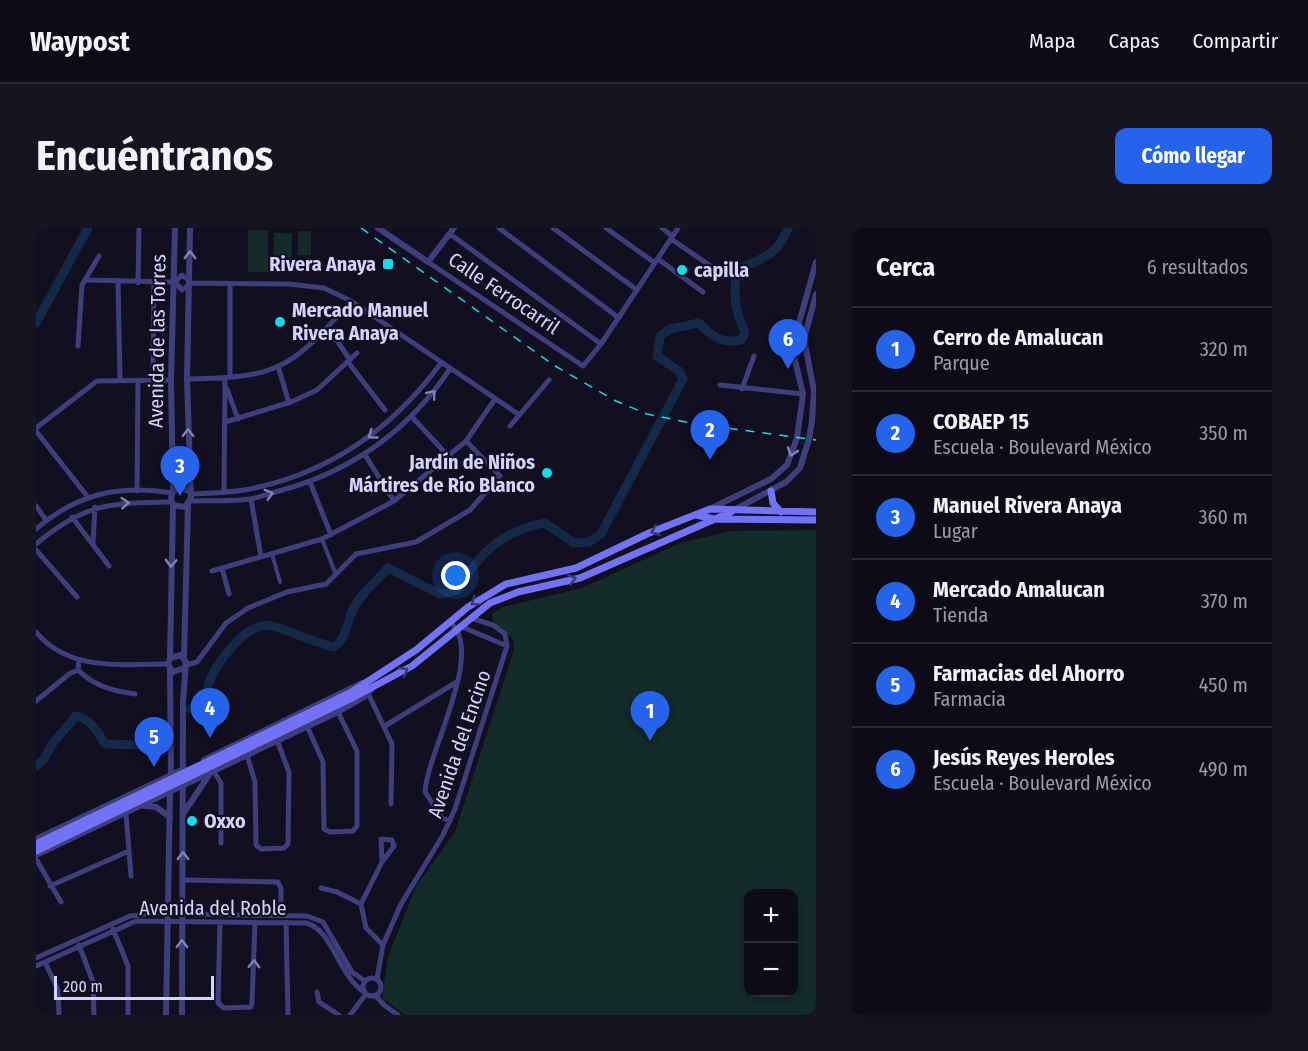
<!DOCTYPE html>
<html lang="es">
<meta charset="utf-8">
<style>
body{margin:0;font-family:"Fira Sans Condensed",sans-serif;background:#171422;color:#f1f3f6}
.controls{position:absolute;right:18px;bottom:18px;display:grid;overflow:hidden;border-radius:12px;box-shadow:0 3px 9px #0003}
.controls button{width:54px;height:54px;display:grid;place-items:center;padding:0;border:0;border-bottom:2px solid #2e2b38;background:#0e0b19;color:#f1f3f6;font:30px sans-serif}
.scale{position:absolute;left:18px;bottom:15px;width:160px;box-sizing:border-box;padding-left:6px;border:3px solid #d6d3fc;border-top:0;font-size:16px;line-height:21px;white-space:nowrap;color:#d6d3fc;-webkit-text-stroke:4px #120f21;paint-order:stroke}
.you{position:absolute;left:420px;top:348px;width:21px;height:21px;margin:-15px;border:4px solid #fff;border-radius:50%;background:#1a73e8;box-shadow:0 0 0 9px #1a73e833}
.badge{display:grid;place-items:center;width:39px;height:39px;border-radius:50%;background:#2563eb;color:#fff;font-size:20px;font-weight:700}
.pin{position:absolute;translate:-50% -50px;filter:drop-shadow(0 2px 3px #0008)}
.pin::after{content:'';position:absolute;top:32px;width:21px;height:18px;background:inherit;clip-path:polygon(0 0,100% 0,50% 100%)}
.list{margin:0;padding:0;list-style:none}
h2{display:flex;justify-content:space-between;align-items:center;height:78px;margin:0;padding:0 24px;font-size:26px}
h2 small{font-size:20px;font-weight:400;color:#9b9ba2}
.list li{display:grid;grid-template-columns:39px 1fr auto;gap:18px;align-items:center;box-sizing:border-box;height:84px;padding:0 24px;border-top:2px solid #2e2b38}
.list b{display:block;font-size:22px;white-space:nowrap}
.list p{margin:0;font-size:20px;white-space:nowrap;color:#9b9ba2}
.list em{font-size:20px;font-style:normal;color:#9b9ba2}
.map{position:relative;flex:none;width:780px;height:787px;overflow:hidden;border-radius:12px}
header{display:flex;align-items:center;gap:36px;box-sizing:border-box;height:84px;padding:0 30px;background:#0e0b19;border-bottom:2px solid #2e2b38}
header strong{font-size:28px}
nav{display:flex;gap:33px;margin-inline-start:auto;font-size:21px}
.intro{display:flex;align-items:center;justify-content:space-between;box-sizing:border-box;height:144px;padding:0 36px}
h1{margin:0;font-size:42px}
.button{padding:15px 27px;border-radius:12px;background:#2563eb;color:#fff;font-size:21px;font-weight:700}
main{display:flex;gap:36px;padding:0 36px}
aside{flex:1;background:#0e0b19;border-radius:12px;box-shadow:0 3px 9px #0003}
.map>svg:first-child{display:block}
</style>
<header>
<strong>Waypost</strong>
<nav><a>Mapa</a><a>Capas</a><a>Compartir</a></nav>
</header>
<div class="intro"><h1>Encuéntranos</h1><a class="button">Cómo llegar</a></div>
<main>
<div class="map">
<svg width="780" height="787" viewBox="0 0 780 787">
<rect width="100%" height="100%" fill="#120f21"/>
<path fill="#132b29" fill-rule="evenodd" d="M 212,2 L 232,2 L 232,44 L 212,44 Z
M 262,3 L 275,3 L 275,27 L 262,27 Z
M 238,5 L 256,5 L 255,44 L 237,44 Z
M 780,302 L 780,787 L 369,787 L 346,770 L 352,729 L 380,658 L 419,604 L 478,422 L 477,411 L 457,394 L 456,386 L 467,379 L 546,360 L 644,315 L 694,303 ZM 712,666 L 758,666 L 758,764 L 712,764 Z"/>
<g fill="none" stroke-linecap="round" stroke-linejoin="round">
<path stroke="#132947" stroke-width="9" d="M 0,95 L 52,0
M 154,481 L 167,477 C 170,468 171,457 175,450 C 184,431 212,392 236,398 C 257,403 274,414 298,419 C 311,411 311,392 318,379 C 328,362 340,354 352,340 L 403,366 L 422,362 C 442,326 467,302 509,295 L 538,315 L 553,314 L 565,306 L 647,151 L 643,143 L 621,128 L 624,108 L 634,101 L 663,95 C 676,109 686,116 705,112 L 709,105 C 700,85 695,61 703,40 C 728,31 742,26 752,0
M 0,538 L 8,531 L 16,516 L 40,488 C 55,491 61,503 69,516 L 103,517 L 122,498"/>
<path stroke="#3e3e7d" stroke-width="4" d="M 286,311 L 300,347
M 236,326 L 244,354"/>
<path stroke="#3e3e7d" stroke-width="5" d="M 463,0 L 583,90
M 517,0 L 601,62
M 570,0 L 619,35
M 626,0 L 636,8
M 414,6 L 565,116
M 635,11 L 682,43
M 622,31 L 667,64
M 392,34 L 547,138 L 565,116 L 642,0
M 51,52 L 139,54
M 82,54 L 84,151
M 139,54 L 146,62 L 153,57
M 139,54 L 146,47 L 154,53
M 102,55 L 103,0
M 154,55 L 253,56 L 288,60 L 315,73 L 482,186
M 292,99 L 314,132
M 42,118 L 46,57 L 63,28
M 312,134 L 349,182
M 242,138 L 253,175
M 194,149 L 194,56
M 151,151 C 180,150 215,151 243,138 C 271,125 294,96 315,73
M 117,152 L 118,55
M 684,157 L 767,166
M 191,161 L 202,191
M 706,161 L 718,128
M 376,189 L 413,229
M 189,194 L 255,174 L 281,162 L 321,125
M 474,198 L 513,152
M 0,200 L 61,153 L 135,152
M 0,203 L 51,268
M 329,227 L 358,273
M 274,254 L 295,307
M 101,263 L 102,152
M 188,264 L 189,150
M 154,266 C 174,265 194,265 214,261 C 293,245 357,200 405,135
M 215,271 L 225,329
M 154,273 C 174,272 195,274 214,271 C 226,269 238,264 250,261 C 319,241 374,200 414,141
M 0,278 L 10,292
M 36,289 L 73,338
M 0,301 C 41,266 83,256 136,265
M 57,315 L 59,279
M 0,316 C 49,275 74,275 135,274
M 0,322 L 41,369
M 186,340 L 193,366
M 176,343 L 286,311 L 358,273 L 430,213 L 459,171
M 424,398 L 471,418
M 0,404 C 33,444 86,436 132,436
M 43,432 L 42,442 C 58,458 77,463 99,466
M 150,437 L 161,434 L 190,395 L 212,380 L 251,364 L 290,356 L 320,326 L 380,314 L 434,282 L 464,248 L 430,213
M 331,463 L 356,516 L 355,576
M 0,473 L 33,446 L 42,442
M 271,498 L 287,534 L 288,601 L 294,604 L 317,603 L 321,598 L 321,523 L 302,484
M 349,498 L 419,455
M 211,527 L 219,554 L 220,617 L 225,621 L 248,620 L 252,616 L 253,544 L 241,512
M 178,544 L 185,555 L 185,615
M 90,586 L 95,648
M 414,593 L 406,590 L 389,564 C 391,524 450,424 414,394
M 0,631 L 25,674
M 147,652 L 242,654 L 245,661 L 245,687
M 14,658 L 93,623
M 285,660 L 301,664 L 325,676 L 330,700 L 347,717
M 325,676 L 346,634 L 358,618 L 356,612 L 345,611 L 346,634
M 184,694 L 182,775 L 188,780 L 215,779 L 216,775 L 219,694
M 250,694 L 252,787
M 77,701 L 92,738 L 92,787
M 43,717 L 57,754 L 58,787
M 0,730 L 94,688 L 140,683 L 147,686 L 271,688 L 287,694 L 316,744 L 329,753
M 9,734 L 22,762 L 23,787
M 0,738 L 100,693 L 270,695 C 297,702 302,747 328,764
M327 759a9 9 0 1 1 18 0a9 9 0 1 1-18 0Z
M 341,751 L 347,717 L 365,676 L 407,607 L 419,581 L 471,418 L 469,406 L 457,397 L 435,390
M 281,764 L 283,774 L 303,787
M 340,768 L 348,777 L 362,787
M 314,787 L 330,766"/>
<path stroke="#3e3e7d" stroke-width="6" d="M 342,0 L 392,34 L 418,0
M 137,263 L 135,152 L 139,0
M 153,263 L 145,260 L 137,263 L 135,270 L 137,277 L 149,279 L 155,270 L 151,151 L 154,0
M 674,281 L 735,251 L 751,237 L 761,210 L 767,166 L 758,128 L 759,109 L 780,34
M 698,282 L 750,254 L 764,240 L 773,211 L 776,193 L 778,163 L 768,111 L 780,66
M 134,430 L 137,277
M 148,430 L 152,277
M 134,441 L 135,549
M 168,532 L 326,455
M 108,578 L 120,579 L 134,589
M 147,586 L 173,547
M 0,611 L 148,541
M 0,627 L 302,484 L 328,469 L 336,461
M 130,787 L 134,563
M 146,787 L 147,474 L 150,434 L 145,427 L 134,430 L 132,436 L 137,444 L 148,440"/>
<path stroke="#7173f4" stroke-width="7" d="M 735,263 L 737,275 L 745,284
M 660,287 L 678,291 L 780,292
M 314,465 L 380,422 L 432,379 L 470,356 L 540,340 L 613,305 L 674,281 L 780,284
M 316,470 L 376,438 L 454,375 L 482,364 L 544,350 L 695,284"/>
<path stroke="#11dce9" stroke-width="1.5" stroke-dasharray="9 8" stroke-linecap="butt" d="M 325,0 L 519,138 L 580,173 L 611,186 L 660,196 L 780,212"/>
<path stroke="#7173f4" stroke-width="7" d="M 0,616 L 314,465
M 0,623 L 316,470"/>
</g>
<defs><path id="oneway-chevron" d="M-2-3.5L2.5 0L-2 3.5" fill="none" stroke-width="1.6" stroke-linecap="round" stroke-linejoin="round" transform="scale(1.5)"/></defs>
<g stroke="#8281b6">
<use href="#oneway-chevron" transform="translate(154 27) rotate(-90)"/>
<use href="#oneway-chevron" transform="translate(396 166) rotate(-51)"/>
<use href="#oneway-chevron" transform="translate(152 205) rotate(-91)"/>
<use href="#oneway-chevron" transform="translate(336 207) rotate(144)"/>
<use href="#oneway-chevron" transform="translate(756 224) rotate(109)"/>
<use href="#oneway-chevron" transform="translate(233 266) rotate(-16)"/>
<use href="#oneway-chevron" transform="translate(89 275) rotate(-4)"/>
<use href="#oneway-chevron" transform="translate(135 335) rotate(92)"/>
<use href="#oneway-chevron" transform="translate(147 628) rotate(-90)"/>
<use href="#oneway-chevron" transform="translate(146 716) rotate(-90)"/>
<use href="#oneway-chevron" transform="translate(218 736) rotate(-88)"/>
</g>
<g stroke="#383775">
<use href="#oneway-chevron" transform="translate(619 303) rotate(158)"/>
<use href="#oneway-chevron" transform="translate(536 351) rotate(-14)"/>
<use href="#oneway-chevron" transform="translate(439 374) rotate(145)"/>
<use href="#oneway-chevron" transform="translate(368 443) rotate(-30)"/>
</g>
<g fill="#11dce9" stroke="#120f21" stroke-width="2">
<rect x="346" y="30" width="12" height="12" rx="3"/>
<circle cx="646" cy="42" r="6"/>
<circle cx="244" cy="94" r="6"/>
<circle cx="511" cy="245" r="6"/>
<circle cx="156" cy="593" r="6"/>
</g>
<g text-anchor="middle" dominant-baseline="central" stroke-width="4.5" stroke-linejoin="round" paint-order="stroke">
<g font-size="20" font-weight="bold" fill="#d6d3fc" stroke="#120f21" text-anchor="start">
<text x="340" y="36" text-anchor="end">Rivera Anaya</text>
<text x="658" y="42">capilla</text>
<text x="256" y="82">Mercado Manuel<tspan x="256" dy="23">Rivera Anaya</tspan></text>
<text x="499" y="234" text-anchor="end">Jardín de Niños<tspan x="499" dy="23">Mártires de Río Blanco</tspan></text>
<text x="168" y="593">Oxxo</text>
</g>
<g font-size="20" fill="#d6d3fc" stroke="#120f21">
<text transform="translate(468 65) rotate(34)">Calle Ferrocarril</text>
<text transform="translate(121 113) rotate(-89)">Avenida de las Torres</text>
<text transform="translate(423 516) rotate(-71)">Avenida del Encino</text>
<text x="177" y="680">Avenida del Roble</text>
</g>
</g>
</svg>
<div class="controls">
<button>+</button>
<button>−</button>
</div>
<div class="scale">200 m</div>
<div class="you"></div>
<div class="pin badge" style="left:614px;top:513px">1</div>
<div class="pin badge" style="left:674px;top:232px">2</div>
<div class="pin badge" style="left:144px;top:268px">3</div>
<div class="pin badge" style="left:174px;top:510px">4</div>
<div class="pin badge" style="left:118px;top:539px">5</div>
<div class="pin badge" style="left:752px;top:141px">6</div>
</div>
<aside>
<h2>Cerca<small>6 resultados</small></h2>
<ul class="list">
<li><span class="badge">1</span><div><b>Cerro de Amalucan</b><p>Parque</p></div><em>320 m</em></li>
<li><span class="badge">2</span><div><b>COBAEP 15</b><p>Escuela · Boulevard México</p></div><em>350 m</em></li>
<li><span class="badge">3</span><div><b>Manuel Rivera Anaya</b><p>Lugar</p></div><em>360 m</em></li>
<li><span class="badge">4</span><div><b>Mercado Amalucan</b><p>Tienda</p></div><em>370 m</em></li>
<li><span class="badge">5</span><div><b>Farmacias del Ahorro</b><p>Farmacia</p></div><em>450 m</em></li>
<li><span class="badge">6</span><div><b>Jesús Reyes Heroles</b><p>Escuela · Boulevard México</p></div><em>490 m</em></li>
</ul>
</aside>
</main>
